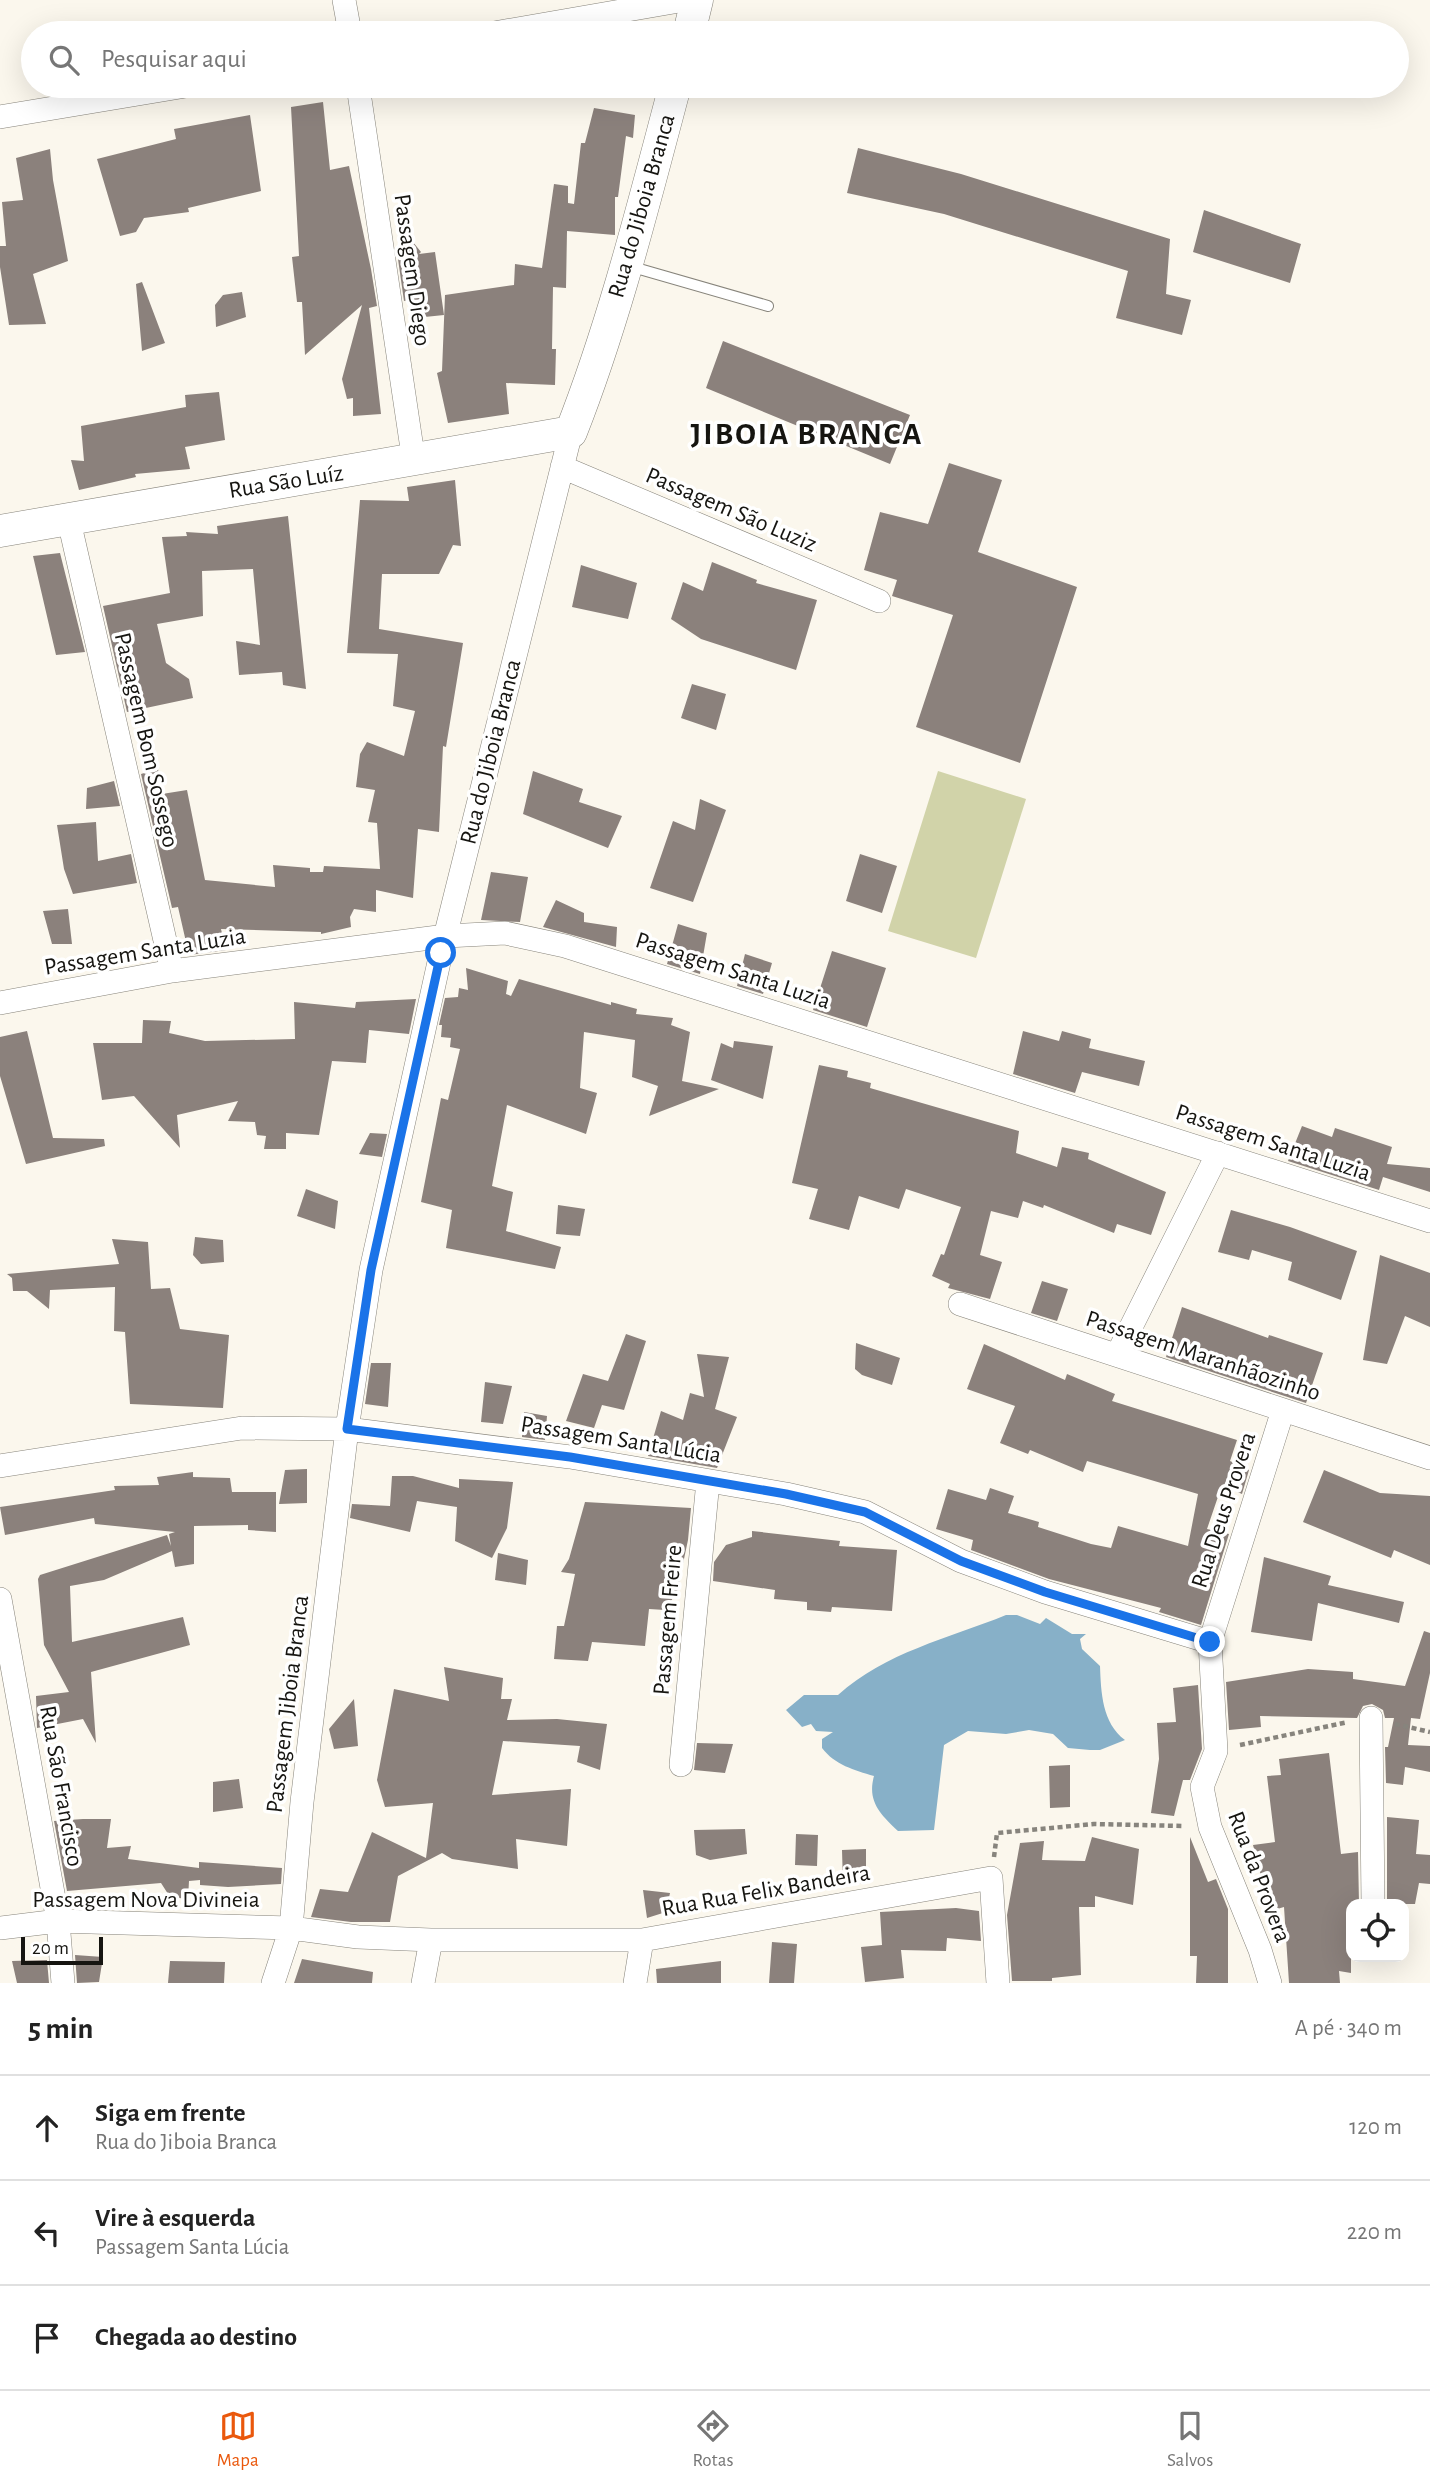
<!DOCTYPE html>
<html lang="pt">
<meta charset="utf-8">
<style>
body{margin:0;font-family:"Alegreya Sans",sans-serif;background:#f2f2f2;color:#222}
.controls{position:absolute;right:21px;bottom:21px;display:grid;overflow:hidden;border-radius:14px;box-shadow:0 7px 28px #0002}
.controls button{width:63px;height:63px;display:grid;place-items:center;padding:0;border:0;border-bottom:2px solid #e0e0e0;background:#fff;color:#222;font:35px sans-serif}
.scale{position:absolute;left:21px;bottom:18px;width:82px;box-sizing:border-box;padding-left:7px;border:4px solid #161511;border-top:0;font-size:19px;line-height:24px;white-space:nowrap;color:#161511;-webkit-text-stroke:5px #fff;paint-order:stroke}
.stop{position:absolute;width:21px;height:21px;margin:-16px;border:5px solid #1a73e8;border-radius:50%;background:#fff}
.stop.end{background:#1a73e8;border-color:#fff;box-shadow:0 2px 7px #0008}
.list{margin:0;padding:0;list-style:none}
h2{display:flex;justify-content:space-between;align-items:center;height:91px;margin:0;padding:0 28px;font-size:30px}
h2 small{font-size:23px;font-weight:400;color:#767676}
.list li{display:grid;grid-template-columns:46px 1fr auto;gap:21px;align-items:center;box-sizing:border-box;height:105px;padding:0 28px;border-top:2px solid #e0e0e0}
.list b{display:block;font-size:26px;white-space:nowrap}
.list p{margin:0;font-size:23px;white-space:nowrap;color:#767676}
.list em{font-size:23px;font-style:normal;color:#767676}
.icon{flex:none;width:38px;height:38px;fill:none;stroke:currentColor;stroke-width:2;stroke-linecap:round;stroke-linejoin:round}
.map{position:relative;flex:none;width:1430px;height:1983px;overflow:hidden}
.search{position:absolute;background:#fff;box-shadow:0 7px 28px #0002;left:21px;right:21px;top:21px;height:77px;display:flex;align-items:center;gap:18px;box-sizing:border-box;padding:0 24px;border-radius:38px;color:#767676;font-size:26px}
.sheet{height:406px;background:#fff}
nav{display:flex;justify-content:space-around;align-items:center;box-sizing:border-box;height:98px;border-top:2px solid #e0e0e0;background:#fff;font-size:19px;color:#767676}
nav a{display:grid;justify-items:center;gap:4px}
nav .on{color:#ea580c}
.map>svg:first-child{display:block}
</style>
<div class="map">
<svg width="1430" height="1983" viewBox="0 0 1430 1983">
<rect width="100%" height="100%" fill="#fbf7ed"/>
<path fill="#d1d3a9" d="M 938,771 L 1026,799 L 976,958 L 888,931 Z"/>
<path fill="#87b0c8" d="M 1006,1615 L 1017,1615 L 1040,1624 L 1046,1618 L 1072,1634 L 1086,1634 L 1080,1639 L 1082,1649 L 1100,1666 C 1101,1692 1102,1723 1125,1740 L 1100,1750 L 1090,1750 L 1068,1748 L 1053,1734 L 1029,1730 L 1006,1734 L 968,1731 L 944,1745 L 934,1830 L 898,1831 C 880,1814 867,1801 874,1776 C 854,1770 835,1765 822,1748 L 822,1739 L 833,1732 L 816,1731 L 811,1724 L 802,1727 L 786,1710 L 804,1695 L 838,1695 C 886,1652 947,1639 1006,1615 Z"/>
<path fill="#8b817c" d="M 323,102 L 330,170 L 349,166 L 371,269 L 377,306 L 369,308 L 381,414 L 353,416 L 353,398 L 347,399 L 342,379 L 362,305 L 305,355 L 302,302 L 297,302 L 292,257 L 299,256 L 291,107 Z
M 594,108 L 635,115 L 633,138 L 626,136 L 618,197 L 615,197 L 615,235 L 567,231 L 566,288 L 553,287 L 552,349 L 556,349 L 555,385 L 506,383 L 509,414 L 448,423 L 437,373 L 442,371 L 445,295 L 514,285 L 515,264 L 542,268 L 554,184 L 568,186 L 568,203 L 574,204 L 581,143 L 585,143 Z
M 250,115 L 261,191 L 188,208 L 189,212 L 144,218 L 136,232 L 120,236 L 97,159 L 176,139 L 174,129 Z
M 858,148 L 961,174 L 1170,239 L 1166,294 L 1191,300 L 1182,335 L 1116,318 L 1128,271 L 944,214 L 847,193 Z
M 50,149 L 53,180 L 68,261 L 33,274 L 46,324 L 9,325 L 0,267 L 0,246 L 6,246 L 2,202 L 23,200 L 16,158 Z
M 1204,210 L 1301,244 L 1290,283 L 1193,252 Z
M 413,242 L 421,252 L 419,254 L 435,252 L 444,315 L 415,318 L 413,299 L 404,301 L 397,252 Z
M 142,282 L 165,343 L 142,351 L 136,284 Z
M 242,292 L 246,317 L 216,327 L 215,305 L 223,295 Z
M 723,341 L 910,415 L 890,464 L 706,388 Z
M 219,392 L 225,440 L 185,447 L 190,469 L 135,474 L 136,477 L 79,490 L 71,460 L 84,461 L 81,426 L 186,407 L 185,395 Z
M 949,463 L 1002,480 L 978,552 L 1077,587 L 1020,763 L 916,727 L 953,615 L 892,596 L 897,580 L 864,570 L 880,512 L 928,524 Z
M 455,480 L 461,546 L 453,545 L 439,574 L 382,574 L 379,629 L 463,643 L 446,747 L 443,746 L 439,832 L 418,829 L 413,898 L 376,890 L 376,912 L 354,909 L 350,917 L 351,927 L 321,934 L 321,932 L 221,929 L 226,950 L 189,955 L 178,907 L 172,908 L 141,774 L 158,769 L 162,794 L 187,790 L 205,880 L 275,887 L 273,865 L 310,868 L 310,872 L 323,872 L 324,866 L 380,869 L 377,823 L 368,822 L 375,790 L 356,787 L 360,754 L 367,742 L 404,756 L 415,711 L 393,706 L 398,654 L 347,653 L 360,500 L 409,501 L 407,487 Z
M 288,516 L 306,689 L 283,685 L 282,672 L 239,675 L 236,641 L 260,645 L 253,569 L 202,571 L 203,616 L 157,624 L 166,663 L 189,679 L 193,698 L 127,712 L 103,606 L 170,593 L 162,537 L 187,536 L 186,532 L 218,534 L 217,526 Z
M 60,553 L 85,652 L 56,655 L 33,556 Z
M 712,562 L 757,580 L 756,583 L 817,600 L 796,670 L 701,639 L 671,619 L 683,582 L 703,591 Z
M 581,565 L 637,583 L 628,619 L 572,607 Z
M 692,684 L 726,694 L 716,730 L 681,718 Z
M 533,771 L 583,789 L 579,802 L 622,816 L 608,848 L 523,814 Z
M 114,781 L 120,806 L 86,809 L 87,788 Z
M 700,799 L 726,810 L 693,902 L 650,888 L 673,821 L 695,830 Z
M 96,822 L 98,861 L 131,854 L 137,883 L 73,894 L 64,869 L 57,825 Z
M 860,854 L 897,866 L 882,913 L 846,901 Z
M 491,872 L 528,877 L 520,922 L 481,920 Z
M 556,900 L 584,913 L 584,922 L 617,927 L 616,947 L 543,927 Z
M 68,909 L 72,944 L 52,944 L 43,911 Z
M 678,924 L 707,933 L 700,974 L 667,964 Z
M 832,951 L 886,968 L 867,1027 L 813,1010 Z
M 745,954 L 772,963 L 763,994 L 737,986 Z
M 466,968 L 508,981 L 506,994 L 511,996 L 519,979 L 611,1005 L 611,1002 L 637,1009 L 636,1014 L 673,1018 L 671,1025 L 690,1032 L 682,1081 L 719,1089 L 649,1116 L 658,1086 L 632,1077 L 635,1040 L 584,1032 L 580,1088 L 597,1093 L 586,1134 L 507,1105 L 492,1186 L 513,1192 L 506,1231 L 561,1247 L 555,1269 L 446,1248 L 452,1210 L 421,1202 L 441,1098 L 448,1100 L 460,1049 L 450,1047 L 451,1038 L 441,1037 L 442,1025 L 439,1025 L 445,998 L 458,997 L 459,988 L 468,990 Z
M 416,999 L 409,1034 L 369,1030 L 366,1063 L 332,1061 L 319,1135 L 286,1133 L 286,1149 L 264,1149 L 266,1136 L 257,1135 L 255,1122 L 228,1121 L 238,1101 L 177,1115 L 180,1148 L 134,1096 L 102,1100 L 93,1043 L 142,1043 L 143,1020 L 171,1021 L 169,1033 L 205,1041 L 295,1039 L 294,1002 L 355,1008 L 356,1002 Z
M 27,1031 L 53,1138 L 104,1139 L 105,1146 L 26,1164 L 0,1076 L 0,1037 Z
M 1023,1031 L 1059,1041 L 1062,1031 L 1091,1039 L 1089,1048 L 1145,1061 L 1139,1086 L 1082,1072 L 1075,1093 L 1013,1074 Z
M 734,1041 L 773,1046 L 763,1099 L 711,1080 L 721,1043 L 733,1048 Z
M 819,1065 L 848,1071 L 847,1077 L 871,1083 L 870,1088 L 1019,1131 L 1016,1153 L 1057,1167 L 1062,1147 L 1089,1153 L 1088,1159 L 1166,1192 L 1151,1235 L 1117,1224 L 1114,1233 L 1044,1205 L 1043,1208 L 1023,1201 L 1018,1218 L 991,1211 L 980,1255 L 1002,1262 L 990,1299 L 948,1288 L 950,1284 L 932,1276 L 941,1254 L 944,1255 L 961,1207 L 906,1189 L 899,1209 L 859,1196 L 849,1230 L 809,1219 L 818,1189 L 792,1183 Z
M 1302,1126 L 1332,1137 L 1335,1128 L 1392,1147 L 1387,1164 L 1430,1168 L 1430,1192 L 1383,1177 L 1379,1190 L 1288,1161 Z
M 370,1133 L 387,1134 L 382,1157 L 359,1154 Z
M 306,1189 L 338,1201 L 335,1229 L 297,1216 Z
M 558,1205 L 585,1209 L 580,1236 L 556,1234 Z
M 1231,1210 L 1290,1227 L 1357,1251 L 1341,1300 L 1288,1280 L 1292,1262 L 1252,1250 L 1249,1260 L 1218,1252 Z
M 195,1237 L 223,1240 L 224,1262 L 201,1264 L 193,1255 Z
M 112,1239 L 148,1242 L 151,1289 L 170,1288 L 180,1329 L 229,1335 L 223,1408 L 130,1404 L 125,1332 L 114,1331 L 115,1287 L 50,1290 L 49,1309 L 27,1291 L 13,1291 L 12,1278 L 7,1274 L 119,1264 Z
M 1380,1255 L 1430,1273 L 1430,1327 L 1405,1316 L 1387,1364 L 1363,1360 Z
M 1042,1281 L 1068,1289 L 1057,1321 L 1031,1313 Z
M 1182,1307 L 1268,1338 L 1269,1335 L 1323,1353 L 1306,1403 L 1166,1357 Z
M 626,1334 L 646,1341 L 624,1410 L 602,1405 L 594,1428 L 566,1421 L 583,1374 L 608,1381 Z
M 856,1343 L 900,1358 L 892,1385 L 862,1375 L 855,1369 Z
M 984,1344 L 1065,1380 L 1067,1374 L 1115,1394 L 1112,1401 L 1237,1440 L 1230,1461 L 1249,1470 L 1242,1494 L 1222,1485 L 1207,1529 L 1229,1534 L 1201,1625 L 1159,1612 L 1161,1608 L 1049,1579 L 971,1550 L 973,1540 L 936,1529 L 948,1489 L 986,1500 L 990,1488 L 1014,1496 L 1008,1513 L 1039,1522 L 1038,1527 L 1091,1544 L 1111,1548 L 1118,1526 L 1188,1546 L 1198,1494 L 1087,1461 L 1083,1472 L 1030,1450 L 1028,1454 L 1000,1443 L 1015,1406 L 967,1389 Z
M 697,1354 L 729,1357 L 715,1409 L 737,1417 L 717,1468 L 648,1456 L 661,1411 L 683,1420 L 690,1393 L 704,1397 Z
M 371,1363 L 391,1363 L 388,1407 L 365,1404 Z
M 485,1382 L 512,1386 L 503,1424 L 481,1422 Z
M 524,1412 L 547,1416 L 545,1440 L 522,1437 Z
M 307,1469 L 307,1503 L 279,1504 L 285,1470 Z
M 1324,1470 L 1380,1493 L 1430,1496 L 1430,1565 L 1394,1550 L 1391,1558 L 1303,1522 Z
M 193,1472 L 193,1477 L 230,1478 L 232,1492 L 276,1492 L 276,1532 L 248,1530 L 248,1525 L 194,1526 L 194,1564 L 175,1567 L 172,1551 L 104,1580 L 70,1586 L 72,1642 L 183,1617 L 190,1645 L 91,1672 L 96,1743 L 83,1719 L 37,1728 L 36,1696 L 69,1692 L 44,1645 L 38,1579 L 40,1575 L 167,1535 L 171,1546 L 169,1534 L 175,1532 L 95,1524 L 94,1518 L 5,1535 L 0,1507 L 115,1490 L 114,1486 L 159,1485 L 157,1477 Z
M 392,1476 L 413,1476 L 459,1488 L 459,1479 L 513,1482 L 507,1528 L 492,1558 L 455,1541 L 457,1507 L 417,1501 L 410,1532 L 350,1518 L 352,1504 L 390,1506 Z
M 585,1502 L 691,1508 L 688,1540 L 677,1592 L 665,1610 L 649,1609 L 645,1646 L 592,1642 L 588,1661 L 554,1659 L 557,1626 L 564,1626 L 575,1574 L 561,1572 L 569,1559 Z
M 752,1531 L 840,1541 L 839,1546 L 897,1550 L 892,1611 L 832,1607 L 831,1612 L 807,1610 L 807,1602 L 774,1599 L 775,1590 L 713,1581 L 714,1562 L 726,1545 L 752,1537 Z
M 498,1553 L 528,1560 L 526,1585 L 495,1580 Z
M 1264,1557 L 1331,1576 L 1328,1585 L 1404,1602 L 1399,1623 L 1318,1603 L 1312,1641 L 1251,1632 Z
M 1424,1631 L 1430,1633 L 1430,1673 L 1420,1719 L 1411,1718 L 1408,1745 L 1430,1746 L 1430,1772 L 1405,1767 L 1403,1785 L 1386,1783 L 1385,1747 L 1388,1747 L 1394,1718 L 1385,1718 L 1383,1710 L 1372,1704 L 1363,1706 L 1357,1718 L 1260,1716 L 1261,1727 L 1229,1730 L 1226,1682 L 1308,1669 L 1353,1672 L 1353,1679 L 1405,1686 Z
M 444,1667 L 503,1678 L 501,1699 L 512,1699 L 507,1720 L 557,1719 L 607,1724 L 600,1770 L 577,1762 L 580,1746 L 503,1741 L 492,1795 L 571,1789 L 567,1846 L 516,1839 L 518,1869 L 452,1859 L 442,1853 L 398,1876 L 390,1922 L 351,1922 L 311,1917 L 320,1889 L 348,1892 L 372,1832 L 426,1858 L 433,1803 L 385,1807 L 377,1780 L 394,1689 L 449,1701 Z
M 1198,1685 L 1202,1749 L 1190,1780 L 1183,1780 L 1174,1816 L 1151,1813 L 1159,1759 L 1157,1723 L 1176,1722 L 1173,1688 Z
M 354,1699 L 358,1746 L 334,1749 L 329,1729 Z
M 697,1743 L 733,1744 L 725,1773 L 694,1770 Z
M 1329,1753 L 1341,1854 L 1358,1852 L 1359,1904 L 1351,1904 L 1351,1973 L 1339,1971 L 1340,1983 L 1289,1983 L 1284,1907 L 1270,1911 L 1253,1845 L 1275,1842 L 1267,1776 L 1281,1775 L 1279,1759 Z
M 1070,1765 L 1070,1807 L 1050,1808 L 1049,1766 Z
M 239,1779 L 243,1808 L 213,1812 L 213,1782 Z
M 1387,1817 L 1419,1820 L 1416,1854 L 1430,1855 L 1430,1884 L 1419,1883 L 1415,1904 L 1387,1904 Z
M 83,1819 L 111,1819 L 107,1848 L 131,1846 L 128,1859 L 199,1868 L 199,1862 L 282,1868 L 281,1884 L 228,1887 L 200,1885 L 200,1880 L 189,1881 L 188,1899 L 170,1897 L 161,1883 L 67,1891 L 54,1821 Z
M 745,1829 L 747,1854 L 710,1860 L 696,1855 L 694,1830 Z
M 796,1834 L 818,1835 L 817,1866 L 795,1865 Z
M 1092,1837 L 1139,1849 L 1133,1905 L 1095,1896 L 1095,1907 L 1079,1907 L 1081,1975 L 1052,1978 L 1052,1981 L 1012,1981 L 1007,1915 L 1020,1843 L 1044,1841 L 1042,1860 L 1085,1861 Z
M 1190,1837 L 1208,1882 L 1216,1879 L 1228,1909 L 1228,1983 L 1196,1983 L 1197,1956 L 1190,1956 Z
M 866,1849 L 866,1883 L 843,1884 L 842,1850 Z
M 643,1890 L 670,1893 L 666,1912 L 647,1918 Z
M 956,1908 L 979,1911 L 981,1941 L 947,1938 L 946,1951 L 901,1950 L 904,1978 L 865,1982 L 861,1947 L 882,1945 L 880,1912 Z
M 772,1942 L 797,1944 L 794,1983 L 769,1983 Z
M 75,1955 L 103,1957 L 99,1982 L 77,1983 Z
M 302,1959 L 373,1972 L 372,1983 L 294,1983 Z
M 47,1960 L 49,1983 L 17,1983 L 12,1961 Z
M 170,1961 L 225,1962 L 224,1983 L 168,1983 Z
M 721,1961 L 721,1983 L 657,1983 L 656,1969 Z"/>
<g fill="none" stroke-linecap="round" stroke-linejoin="round">
<g stroke="#87847b" stroke-width="12">
<path id="lane" d="M 629,266 L 768,306"/>
</g>
<g stroke="#87847b" stroke-width="24">
<path id="street" d="M 344,0 L 350,33
M 494,33 L 685,0
M 358,86 L 414,462
M 0,117 L 186,86
M 562,467 L 879,601
M 69,521 L 172,971
M 0,1003 L 172,971 L 446,936 L 505,933 L 565,946 L 1430,1221
M 960,1304 L 1430,1458
M 1117,1355 L 1218,1153
M 0,1466 L 242,1428 L 347,1429 L 570,1457 L 786,1494 L 865,1512 L 961,1561 L 1045,1592 L 1210,1642
M 0,1599 L 58,1921 L 63,1983
M 1371,1718 L 1373,1904
M 681,1765 L 708,1481
M 0,1928 L 58,1921 L 291,1928 L 358,1937 L 431,1940 L 642,1940 L 991,1878 L 998,1983
M 273,1983 L 291,1928 L 302,1802 L 347,1429 L 371,1270 L 441,953 L 571,432
M 423,1983 L 431,1940
M 635,1983 L 642,1940
M 1270,1983 L 1260,1950 L 1210,1827 L 1202,1787 L 1216,1751 L 1210,1642 L 1283,1410"/>
</g>
<g stroke="#87847b" stroke-width="33">
<path id="secondary" d="M 689,33 L 697,0
M 0,531 L 571,432 C 615,320 644,202 675,86"/>
</g>
<path stroke="#87847d" stroke-width="4.5" stroke-dasharray="5 3.5" stroke-linecap="butt" d="M 1395,1724 L 1430,1732
M 1240,1745 L 1348,1722
M 994,1857 L 997,1833 L 1094,1824 L 1184,1826"/>
<use href="#lane" stroke="#fff" stroke-width="10"/>
<use href="#street" stroke="#fff" stroke-width="23"/>
<use href="#secondary" stroke="#fff" stroke-width="32"/>
</g>
<g fill="none" stroke-linecap="round" stroke-linejoin="round">
<path stroke="#1a73e8" stroke-width="9" d="M 441,953 L 371,1270 L 347,1429 L 570,1457 L 786,1494 L 865,1512 L 961,1561 L 1045,1592 L 1210,1642"/>
</g>
<g text-anchor="middle" dominant-baseline="central" stroke-width="7" stroke-linejoin="round" paint-order="stroke">
<g font-size="24" fill="#161511" stroke="#fff">
<text transform="translate(642 206) rotate(-74)">Rua do Jiboia Branca</text>
<text transform="translate(412 270) rotate(82)">Passagem Diego</text>
<text transform="translate(286 482) rotate(-9)">Rua São Luíz</text>
<text transform="translate(731 510) rotate(23)">Passagem São Luziz</text>
<text transform="translate(146 740) rotate(77)">Passagem Bom Sossego</text>
<text transform="translate(491 752) rotate(-76)">Rua do Jiboia Branca</text>
<text transform="translate(145 952) rotate(-9)">Passagem Santa Luzia</text>
<text transform="translate(733 971) rotate(18)">Passagem Santa Luzia</text>
<text transform="translate(1273 1143) rotate(18)">Passagem Santa Luzia</text>
<text transform="translate(1203 1356) rotate(18)">Passagem Maranhãozinho</text>
<text transform="translate(621 1440) rotate(9)">Passagem Santa Lúcia</text>
<text transform="translate(1224 1510) rotate(-72)">Rua Deus Provera</text>
<text transform="translate(668 1620) rotate(-85)">Passagem Freire</text>
<text transform="translate(288 1704) rotate(-83)">Passagem Jiboia Branca</text>
<text transform="translate(61 1786) rotate(80)">Rua São Francisco</text>
<text transform="translate(1259 1877) rotate(69)">Rua da Provera</text>
<text transform="translate(766 1891) rotate(-10)">Rua Rua Felix Bandeira</text>
<text x="146" y="1900">Passagem Nova Divineia</text>
</g>
<g font-size="32" font-weight="bold" letter-spacing="2" fill="#161511" stroke="#fff">
<text x="807" y="434">JIBOIA BRANCA</text>
</g>
</g>
</svg>
<div class="controls">
<button><svg class="icon" aria-label="locate" viewBox="0 0 24 24"><circle cx="12" cy="12" r="6"/><path d="M12 2v4M12 18v4M2 12h4M18 12h4"/></svg></button>
</div>
<div class="scale">20 m</div>
<div class="stop" style="left:441px;top:953px"></div>
<div class="stop end" style="left:1210px;top:1642px"></div>
<div class="search"><svg class="icon" aria-label="search" viewBox="0 0 24 24"><circle cx="10" cy="10" r="6"/><path d="M15 15l6 6"/></svg>Pesquisar aqui</div>
</div>
<section class="sheet">
<h2>5 min<small>A pé · 340 m</small></h2>
<ul class="list">
<li><svg class="icon" aria-label="ahead" viewBox="0 0 24 24"><path d="M12 20V5M6 11l6-6 6 6"/></svg><div><b>Siga em frente</b><p>Rua do Jiboia Branca</p></div><em>120 m</em></li>
<li><svg class="icon" aria-label="left" viewBox="0 0 24 24"><path d="M17 20v-9H6M10 6l-5 5 5 5"/></svg><div><b>Vire à esquerda</b><p>Passagem Santa Lúcia</p></div><em>220 m</em></li>
<li><svg class="icon" aria-label="arrive" viewBox="0 0 24 24"><path d="M6 21V4h12l-3 4 3 4H6"/></svg><div><b>Chegada ao destino</b></div></li>
</ul>
</section>
<nav>
<a class="on"><svg class="icon" aria-label="map" viewBox="0 0 24 24"><path d="M3 6l6-2 6 2 6-2v14l-6 2-6-2-6 2zM9 4v14M15 6v14"/></svg>Mapa</a>
<a><svg class="icon" aria-label="directions" viewBox="0 0 24 24"><path d="M12 3l9 9-9 9-9-9zM9 14v-3h6M13 9l2 2-2 2"/></svg>Rotas</a>
<a><svg class="icon" aria-label="saved" viewBox="0 0 24 24"><path d="M7 4h10v16l-5-4-5 4z"/></svg>Salvos</a>
</nav>
